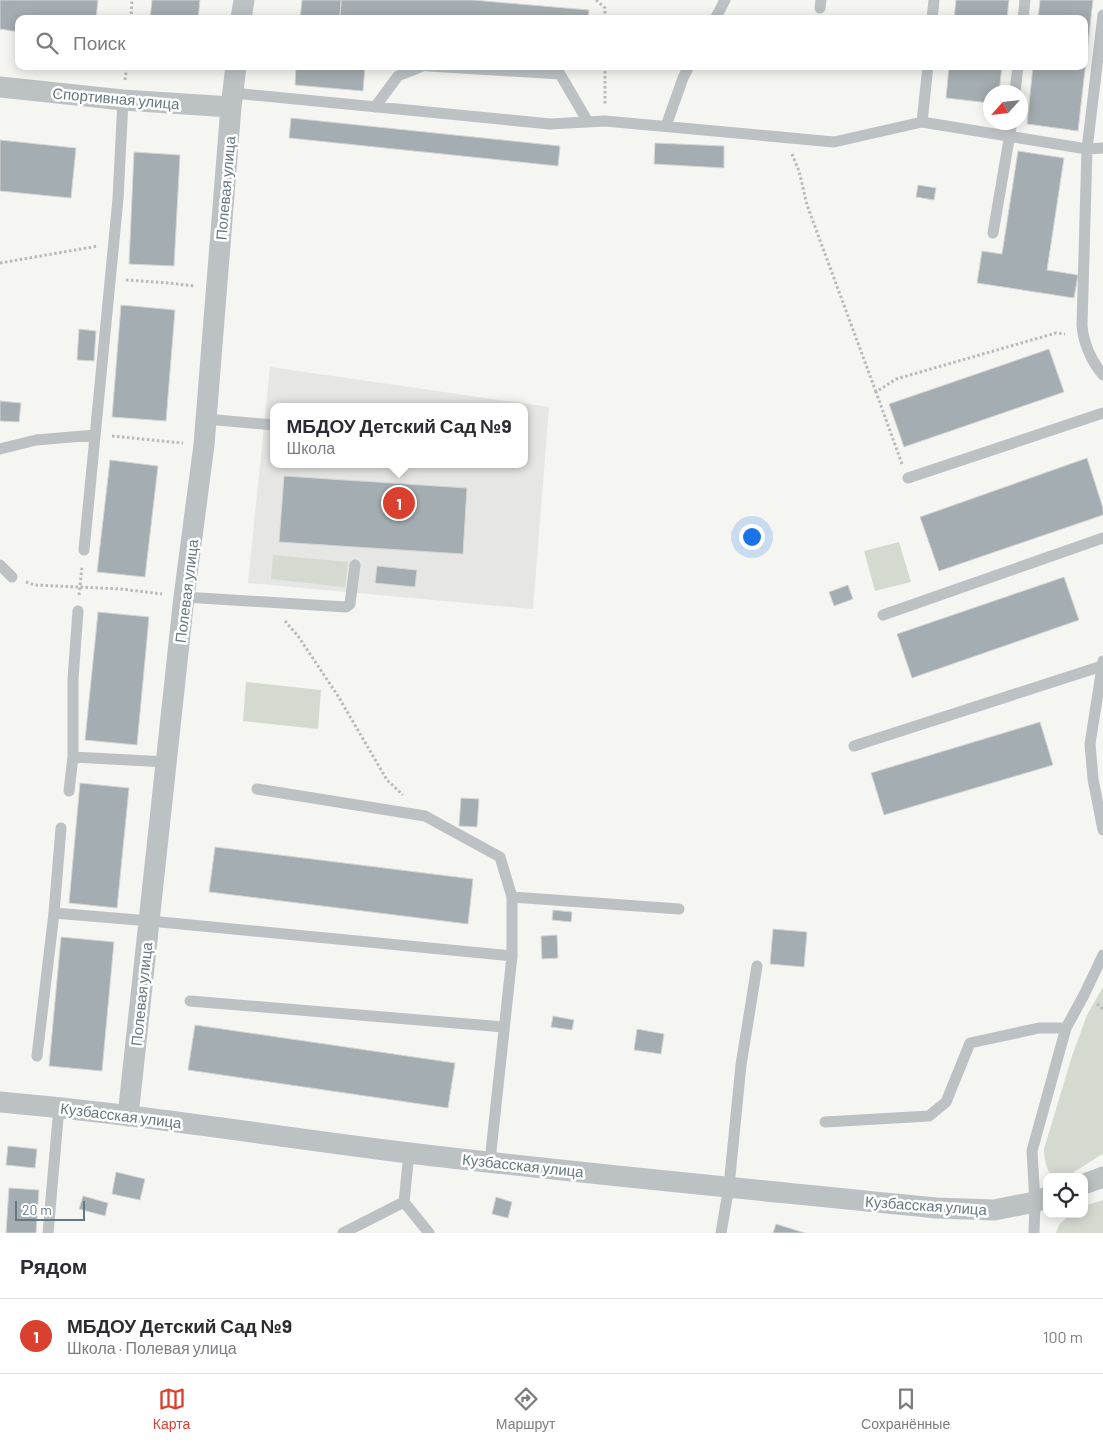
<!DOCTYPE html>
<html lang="ru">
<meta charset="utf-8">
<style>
body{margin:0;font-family:Barlow,sans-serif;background:#f7f7f7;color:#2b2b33}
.controls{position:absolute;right:15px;bottom:15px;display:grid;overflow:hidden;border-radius:10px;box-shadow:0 2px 12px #0003}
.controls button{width:45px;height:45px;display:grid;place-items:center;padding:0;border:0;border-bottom:1px solid #e1e1e2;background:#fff;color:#2b2b33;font:25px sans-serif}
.compass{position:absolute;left:983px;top:85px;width:45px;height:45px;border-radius:50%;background:#fff;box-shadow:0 2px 12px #0003;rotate:243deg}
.scale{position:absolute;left:15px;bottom:12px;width:70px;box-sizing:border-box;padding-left:5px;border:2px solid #667881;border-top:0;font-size:14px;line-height:18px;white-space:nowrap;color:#667881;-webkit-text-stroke:4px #fff;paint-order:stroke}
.you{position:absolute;left:751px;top:536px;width:18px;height:18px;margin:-12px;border:4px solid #fff;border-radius:50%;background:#1a73e8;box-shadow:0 0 0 8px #1a73e833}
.badge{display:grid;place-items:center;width:32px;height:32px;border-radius:50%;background:#d9412e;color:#fff;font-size:16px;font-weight:700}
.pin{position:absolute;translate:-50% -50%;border:2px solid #fff;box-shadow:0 1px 5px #0006}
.popup{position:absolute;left:270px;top:403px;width:258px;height:65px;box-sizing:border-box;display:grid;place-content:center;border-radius:10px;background:#fff;filter:drop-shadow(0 1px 4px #0005);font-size:16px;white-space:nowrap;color:#7c7c81}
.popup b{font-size:19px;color:#2b2b33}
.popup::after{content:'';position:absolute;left:50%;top:100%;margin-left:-10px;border:10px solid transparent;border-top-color:#fff}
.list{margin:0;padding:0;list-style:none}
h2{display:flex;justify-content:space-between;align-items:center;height:65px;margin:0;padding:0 20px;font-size:21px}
h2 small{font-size:16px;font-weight:400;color:#7c7c81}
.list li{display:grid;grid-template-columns:32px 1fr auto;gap:15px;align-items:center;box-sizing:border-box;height:75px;padding:0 20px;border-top:1px solid #e1e1e2}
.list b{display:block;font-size:19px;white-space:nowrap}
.list p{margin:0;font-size:16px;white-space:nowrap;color:#7c7c81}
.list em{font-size:16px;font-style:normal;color:#7c7c81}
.icon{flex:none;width:28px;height:28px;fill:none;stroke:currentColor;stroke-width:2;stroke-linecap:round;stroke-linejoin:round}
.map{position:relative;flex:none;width:1103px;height:1233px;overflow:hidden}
.search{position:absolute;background:#fff;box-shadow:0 2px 12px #0003;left:15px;right:15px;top:15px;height:55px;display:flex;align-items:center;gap:12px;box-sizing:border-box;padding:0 18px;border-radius:10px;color:#7c7c81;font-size:19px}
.sheet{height:140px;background:#fff}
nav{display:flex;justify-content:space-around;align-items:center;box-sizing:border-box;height:70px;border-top:1px solid #e1e1e2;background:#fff;font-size:14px;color:#7c7c81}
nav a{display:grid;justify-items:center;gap:2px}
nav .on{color:#d9412e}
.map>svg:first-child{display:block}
</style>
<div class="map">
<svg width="1103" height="1233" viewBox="0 0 1103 1233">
<rect width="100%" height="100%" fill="#f5f5f2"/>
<path fill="#e6e6e5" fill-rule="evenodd" d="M 270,367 L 549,407 L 533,609 L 248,583 ZM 274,407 L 524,407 L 524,464 L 274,464 Z"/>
<path fill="#d5dad1" d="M 899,542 L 911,582 L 875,591 L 864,551 Z
M 273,555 L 348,562 L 345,587 L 271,579 Z
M 246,682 L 321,690 L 318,729 L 243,721 Z
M 1103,987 L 1103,1154 C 1079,1166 1046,1202 1044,1149 L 1072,1056 L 1087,1015 Z
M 1103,1200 L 1103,1233 L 1056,1233 L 1059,1225 L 1070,1214 L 1084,1214 L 1084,1206 Z"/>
<path fill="#a4adb1" stroke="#d6d6d4" d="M 0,0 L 98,0 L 96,19 L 19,19 L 19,32 L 0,29 Z
M 152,0 L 200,0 L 198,19 L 150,19 Z
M 302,0 L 341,0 L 340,19 L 300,19 Z
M 341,0 L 472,0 L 589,10 L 588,19 L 340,19 Z
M 956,0 L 1009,0 L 1007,19 L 954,19 Z
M 1040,0 L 1093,0 L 1078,131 L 1027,124 L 1033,66 L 1084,66 L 1084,19 L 1038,19 Z
M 296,66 L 365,66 L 363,91 L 295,85 Z
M 949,66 L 1002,66 L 999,92 L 990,92 L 990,103 L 946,98 Z
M 291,118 L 560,146 L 558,166 L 289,138 Z
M 0,140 L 76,148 L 71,198 L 0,191 Z
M 655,143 L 724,146 L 724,168 L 654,164 Z
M 1018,151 L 1064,158 L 1047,270 L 1078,275 L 1074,298 L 977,283 L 982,251 L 1002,254 Z
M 134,152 L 180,155 L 174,266 L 129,264 Z
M 918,185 L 936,188 L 934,200 L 916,197 Z
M 121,305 L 175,310 L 166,421 L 112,417 Z
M 79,329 L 96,331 L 94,361 L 77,360 Z
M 1049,349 L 1064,392 L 904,447 L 889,404 Z
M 0,401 L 21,403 L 19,422 L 0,421 Z
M 1087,458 L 1103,508 L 1103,515 L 939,571 L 920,517 Z
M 110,460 L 158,466 L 145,577 L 97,572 Z
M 284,476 L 467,488 L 463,554 L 279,542 Z
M 377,566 L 417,570 L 415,587 L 375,583 Z
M 1064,577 L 1079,620 L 912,678 L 897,634 Z
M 848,585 L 853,599 L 834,606 L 829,592 Z
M 98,612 L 149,617 L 137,745 L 85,740 Z
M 1040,722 L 1053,765 L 884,815 L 871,773 Z
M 80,783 L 129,788 L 117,908 L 69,903 Z
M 461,798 L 479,799 L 477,827 L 459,826 Z
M 215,847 L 473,879 L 468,924 L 209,892 Z
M 553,910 L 572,912 L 571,922 L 552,920 Z
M 773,929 L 807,932 L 804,967 L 770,964 Z
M 557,935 L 558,958 L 542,959 L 541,936 Z
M 61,937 L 114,942 L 102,1071 L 49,1066 Z
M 553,1016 L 574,1020 L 572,1030 L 551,1027 Z
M 195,1025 L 455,1063 L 448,1108 L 188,1070 Z
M 637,1029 L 664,1034 L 661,1054 L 634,1050 Z
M 8,1146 L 37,1149 L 35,1168 L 6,1165 Z
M 116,1172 L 145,1179 L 140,1200 L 112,1194 Z
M 9,1188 L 39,1190 L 36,1233 L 6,1233 Z
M 83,1196 L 108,1203 L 105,1216 L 79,1209 Z
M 496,1197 L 512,1202 L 508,1218 L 492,1214 Z
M 776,1224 L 805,1233 L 773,1233 Z"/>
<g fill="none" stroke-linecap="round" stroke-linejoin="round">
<path stroke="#b8bbbd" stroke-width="3" stroke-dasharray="2.5 2.5" stroke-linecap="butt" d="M 596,0 L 605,8 L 605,19
M 131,19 L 132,0
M 605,66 L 605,105
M 125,80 L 127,66
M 792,154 L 799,171 L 807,205 L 876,392
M 0,263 L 98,246
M 126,280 L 169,283 L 194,286
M 112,436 L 183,443
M 902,464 L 876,392 L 896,379 L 1056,333 L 1065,334
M 26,582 L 35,585 L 121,589 L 162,594
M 79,595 L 82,567
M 285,621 L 298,636 L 338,696 L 387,780 L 403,795
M 1097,1004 L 1103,1009"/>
<path stroke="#bcc1c3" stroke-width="11" d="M 820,8 L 821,0
M 1103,15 L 1087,149 L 1082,325 C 1083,342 1091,361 1103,375
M 715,19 L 725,0
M 932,19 L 934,0
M 1023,19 L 1025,0
M 428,66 L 560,74 L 588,122
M 1015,92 L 1018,66
M 233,93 L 550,124 L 605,121 L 834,142 L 922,122 L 1087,149 L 1103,148
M 375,107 L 398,76 L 423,66
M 922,122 L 928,66
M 666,126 L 683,78 L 689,66
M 993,233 L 1012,122
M 206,419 L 274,425
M 0,449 L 36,440 L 95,435
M 908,478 L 1103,413
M 84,550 L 118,199 L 123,100
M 0,565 L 12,577
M 184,597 L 346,607 L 350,604 L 355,565
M 883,615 L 1103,538
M 1103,661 L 1090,744 L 1093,779 L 1103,830
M 854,746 L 1102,666
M 73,757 L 167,762
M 257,789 L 425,816 L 500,857 L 512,897 L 512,956 L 490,1161
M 69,791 L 73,757 L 73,679 L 78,611
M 512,897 L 679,909
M 54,913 L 150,921 L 512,956
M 190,1001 L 504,1027
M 37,1056 L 54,913 L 61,828
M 825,1122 L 929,1116 L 946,1102 L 970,1043 L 1039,1028 L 1066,1028
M 409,1153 L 404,1202 L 429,1233
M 48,1233 L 59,1107
M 343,1233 L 404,1202
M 721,1233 L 729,1186 L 741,1065 L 757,966
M 1034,1233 L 1035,1202 L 1032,1151 L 1066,1028 L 1084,995 L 1103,955"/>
<path stroke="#bcc1c3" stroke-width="21" d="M 241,19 L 244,0
M 0,87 L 123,100 L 231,107
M 0,1102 C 137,1114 272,1136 409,1153 C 584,1174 760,1190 936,1208 L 994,1210 L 1035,1202 L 1047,1197
M 128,1116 L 184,597 L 204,445 L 231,107 L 236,66
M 1084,1184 L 1103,1177"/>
</g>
<g text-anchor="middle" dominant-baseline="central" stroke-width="5" stroke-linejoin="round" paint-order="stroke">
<g font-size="15" fill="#667881" stroke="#fff">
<text transform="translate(116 98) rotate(5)">Спортивная улица</text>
<text transform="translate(225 188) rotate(-85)">Полевая улица</text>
<text transform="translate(186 591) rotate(-83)">Полевая улица</text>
<text transform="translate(141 994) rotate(-84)">Полевая улица</text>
<text transform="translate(121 1115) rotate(7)">Кузбасская улица</text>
<text transform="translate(523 1165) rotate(6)">Кузбасская улица</text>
<text transform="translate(926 1205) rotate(4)">Кузбасская улица</text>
</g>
</g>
</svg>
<div class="controls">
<button><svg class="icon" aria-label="locate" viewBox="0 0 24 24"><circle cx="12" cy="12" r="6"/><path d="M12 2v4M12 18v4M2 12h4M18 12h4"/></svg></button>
</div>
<svg class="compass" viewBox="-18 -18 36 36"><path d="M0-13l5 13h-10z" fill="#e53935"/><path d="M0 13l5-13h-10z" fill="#7c7c81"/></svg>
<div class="scale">20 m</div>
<div class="you"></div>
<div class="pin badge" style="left:399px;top:503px">1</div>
<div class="popup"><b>МБДОУ Детский Сад №9</b>Школа</div>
<div class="search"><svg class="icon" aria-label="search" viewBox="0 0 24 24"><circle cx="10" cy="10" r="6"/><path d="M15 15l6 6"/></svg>Поиск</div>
</div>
<section class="sheet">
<h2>Рядом<small></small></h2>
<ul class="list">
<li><span class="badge">1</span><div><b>МБДОУ Детский Сад №9</b><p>Школа · Полевая улица</p></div><em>100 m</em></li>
</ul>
</section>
<nav>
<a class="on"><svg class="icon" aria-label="map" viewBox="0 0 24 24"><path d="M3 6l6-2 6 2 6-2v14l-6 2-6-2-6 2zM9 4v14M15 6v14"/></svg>Карта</a>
<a><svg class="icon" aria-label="directions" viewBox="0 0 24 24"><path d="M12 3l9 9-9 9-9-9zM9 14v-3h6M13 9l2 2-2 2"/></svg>Маршрут</a>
<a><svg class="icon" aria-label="saved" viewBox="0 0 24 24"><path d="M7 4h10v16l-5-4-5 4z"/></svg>Сохранённые</a>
</nav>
